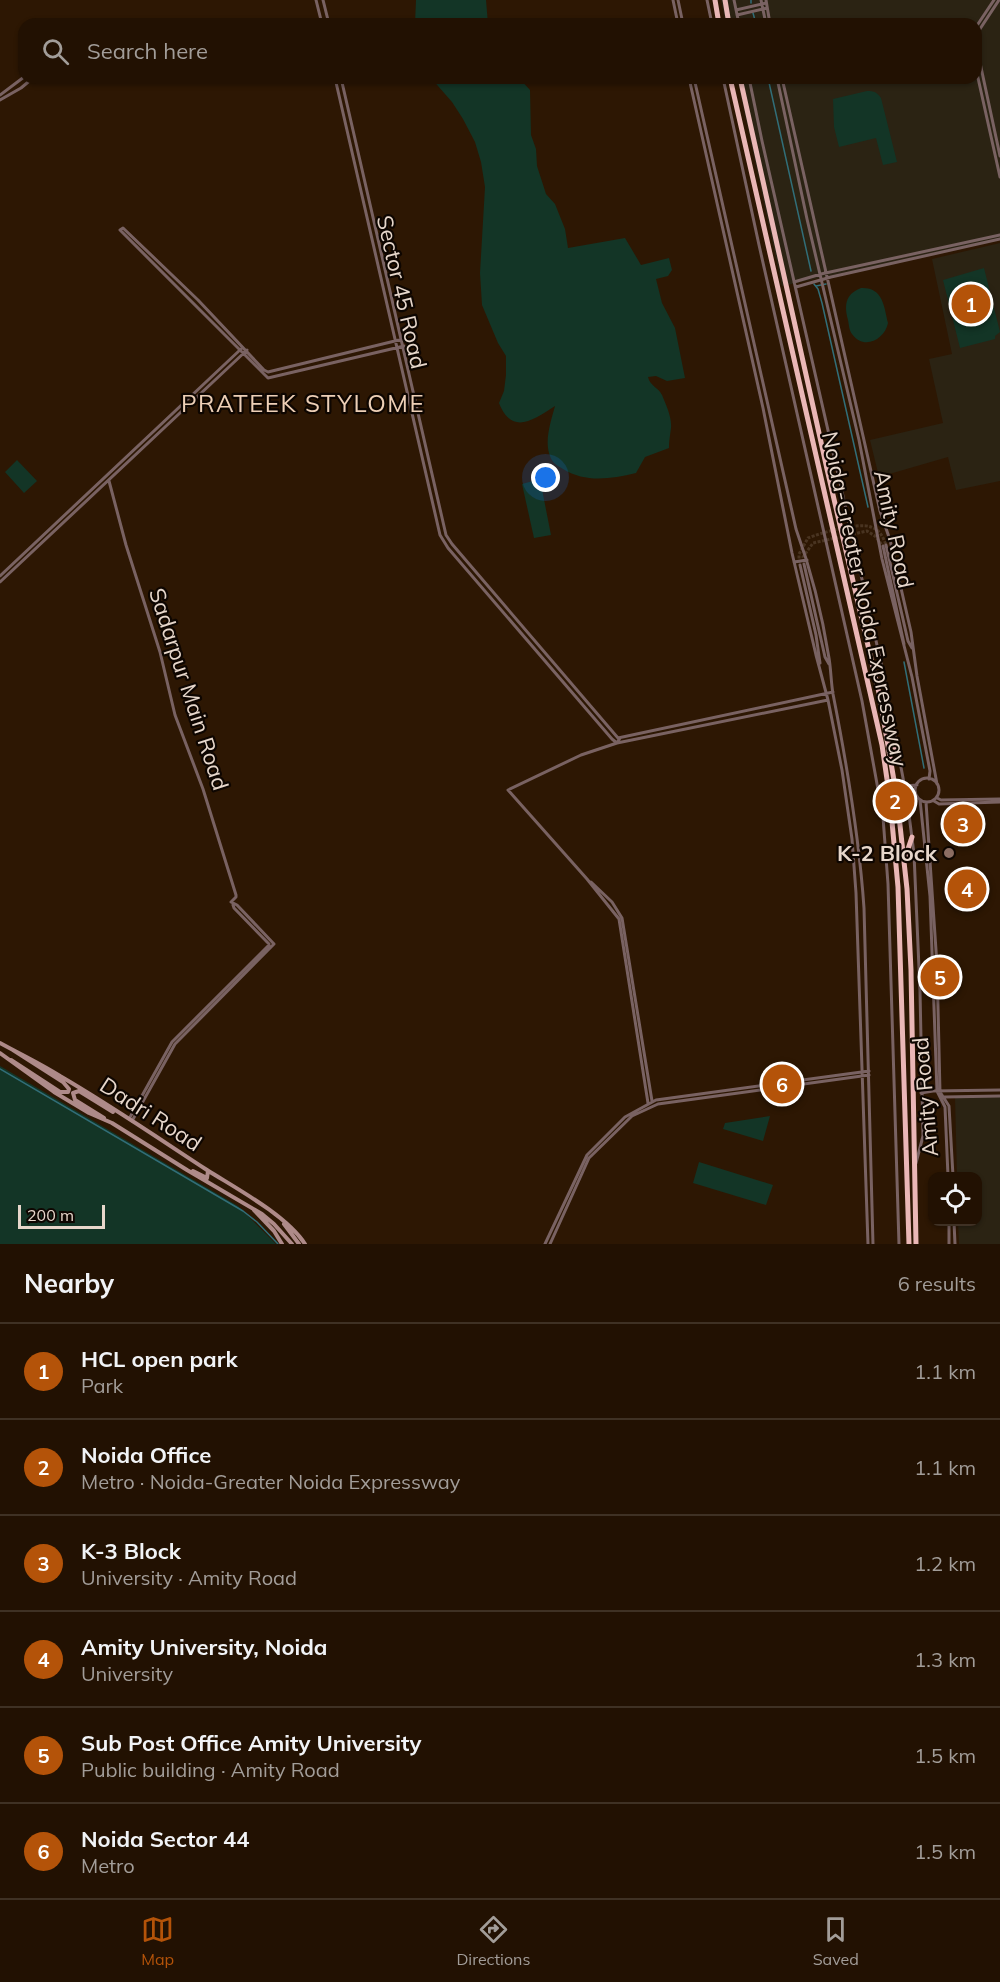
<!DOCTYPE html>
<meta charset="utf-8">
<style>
body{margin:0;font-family:Mulish,sans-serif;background:#2a1a0c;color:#f1f3f6}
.controls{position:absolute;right:18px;bottom:18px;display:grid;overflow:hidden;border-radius:12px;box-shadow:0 2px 4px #0004}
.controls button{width:54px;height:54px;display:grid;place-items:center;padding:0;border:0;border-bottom:2px solid #3f3124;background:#221102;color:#f1f3f6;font:30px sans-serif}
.scale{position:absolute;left:18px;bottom:15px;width:87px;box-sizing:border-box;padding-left:6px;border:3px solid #e7d7cb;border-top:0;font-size:16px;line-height:21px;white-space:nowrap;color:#e7d7cb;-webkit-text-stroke:4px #0e0601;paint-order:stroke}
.you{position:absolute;left:546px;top:478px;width:21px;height:21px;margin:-15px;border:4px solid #fff;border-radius:50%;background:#1a73e8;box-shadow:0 0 0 9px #1a73e833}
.badge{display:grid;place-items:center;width:39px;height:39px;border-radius:50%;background:#b45309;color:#fff;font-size:20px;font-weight:700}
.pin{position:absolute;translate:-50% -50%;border:3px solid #fff;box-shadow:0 2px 6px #0006}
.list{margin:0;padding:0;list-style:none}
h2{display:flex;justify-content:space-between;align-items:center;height:78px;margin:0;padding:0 24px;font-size:26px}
h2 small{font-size:20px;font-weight:400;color:#a29d99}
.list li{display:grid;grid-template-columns:39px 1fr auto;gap:18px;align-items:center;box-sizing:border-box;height:96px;padding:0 24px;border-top:2px solid #3f3124}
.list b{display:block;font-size:22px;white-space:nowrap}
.list p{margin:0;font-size:20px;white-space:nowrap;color:#a29d99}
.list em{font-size:20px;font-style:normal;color:#a29d99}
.icon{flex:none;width:33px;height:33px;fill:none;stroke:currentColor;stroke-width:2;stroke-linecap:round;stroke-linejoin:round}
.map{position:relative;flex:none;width:1000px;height:1244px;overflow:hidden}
.search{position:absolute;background:#221102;box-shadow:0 2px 4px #0004;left:18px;right:18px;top:18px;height:66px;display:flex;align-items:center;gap:15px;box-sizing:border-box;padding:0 21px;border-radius:18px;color:#a29d99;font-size:22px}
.sheet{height:654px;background:#221102}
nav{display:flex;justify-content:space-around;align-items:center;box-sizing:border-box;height:84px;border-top:2px solid #3f3124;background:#221102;font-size:16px;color:#a29d99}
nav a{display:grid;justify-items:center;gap:3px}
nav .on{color:#b45309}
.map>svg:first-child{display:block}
</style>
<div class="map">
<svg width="1000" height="1244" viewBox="0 0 1000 1244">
<rect width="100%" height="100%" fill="#2d1703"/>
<path fill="#2b2313" d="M 721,0 L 1000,0 L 1000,240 L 782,286 L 737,78 L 976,78 L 976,24 L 726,24 Z
M 1000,243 L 1000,481 L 956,490 L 948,457 L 879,477 L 870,440 L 943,423 L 929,359 L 952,354 L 932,259 Z
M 1000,1096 L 1000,1244 L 959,1244 L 958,1222 L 978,1222 L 978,1176 L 957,1176 L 955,1097 Z"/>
<path fill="#133526" d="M 416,0 L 486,0 L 488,24 L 415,24 Z
M 431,78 L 519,78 L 530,90 L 531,135 L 536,149 L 537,166 L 546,194 L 555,204 L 565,229 L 568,248 L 625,238 L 641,265 L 669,258 L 672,270 L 668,276 L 656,279 L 662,303 L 675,328 L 685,378 L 667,381 L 656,376 L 648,377 C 650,386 658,387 662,395 C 666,405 672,417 671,428 C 670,436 669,441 669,448 L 645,457 L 636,473 C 610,479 586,483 563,469 C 558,466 552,463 550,456 C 544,441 551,421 555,406 C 533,420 512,436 499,403 L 504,391 L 506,375 L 506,356 L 498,343 L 482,305 L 480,273 L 485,187 L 481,162 L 475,142 L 463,119 L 452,102 Z
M 867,91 C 874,91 877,92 881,98 L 897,162 L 883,165 L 876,138 L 839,147 L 834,127 L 833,99 Z
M 984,268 L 1000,332 L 995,336 L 995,339 L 960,348 L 943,280 Z
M 861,288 C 883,287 884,306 888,323 C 885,339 864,351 852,334 C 849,330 849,325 848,320 C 844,306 845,294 861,288 Z
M 17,460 L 37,481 L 24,493 L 5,472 Z
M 540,479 L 551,535 L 534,538 L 522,484 Z
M 0,1066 L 238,1206 L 276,1244 L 0,1244 Z
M 770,1116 L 763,1141 L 723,1129 L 725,1123 Z
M 699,1162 L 773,1185 L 766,1205 L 693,1183 Z"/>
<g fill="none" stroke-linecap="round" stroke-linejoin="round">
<path stroke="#316e78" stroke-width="1.5" d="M 751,0 L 751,3
M 753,13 L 756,24
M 768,78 L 811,271
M 814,284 L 818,289 L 822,303 L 868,507
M 816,286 L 826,284
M 904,662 L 924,768
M 0,1069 L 243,1211 L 257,1222 L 278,1244"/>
<path stroke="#493421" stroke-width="3" stroke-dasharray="3 1.5" stroke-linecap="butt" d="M 804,562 L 803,557 L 813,543 L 867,531 L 875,536 L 883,546
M 799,563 L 799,554 L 808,538 C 820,533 859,522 871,527 C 880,530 883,537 886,545"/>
<path stroke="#796262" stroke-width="3" d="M 316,0 L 322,24
M 323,0 L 329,24
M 673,0 L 678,24
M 678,0 L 683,24
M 707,0 L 712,24
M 734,0 L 739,24
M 761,0 L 766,24
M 766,0 L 770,24
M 736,10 L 766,3
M 737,15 L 767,8
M 976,27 L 994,0
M 976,35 L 999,0
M 976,44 L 1000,156
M 976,69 L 1000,177
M 335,78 L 440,535 L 448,548 L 612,739 L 617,743 L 828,700
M 341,78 L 446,535 L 452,544 L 618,738 L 833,692
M 689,78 L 763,408 L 792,553 L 816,655 L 828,700 L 842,770 L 852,839 L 856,893 L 868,1244
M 694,78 L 796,529 C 811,570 822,614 829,658 C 831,670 831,682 833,694 C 847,765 859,835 864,908 L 873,1244
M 723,78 L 759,245 L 862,701 L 883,817 L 888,884 L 899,1244
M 749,78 L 762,141 L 882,667 L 907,799 L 914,854 L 920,991 L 923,1136 L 916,1163
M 777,78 L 807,219 L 859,440 L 882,559 L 912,677 L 930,771 L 929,779
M 782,78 L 880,511 L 890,540 L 911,632 L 917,676 L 937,784
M 0,95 L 24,77
M 0,100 L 21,88 L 33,78
M 120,230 L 268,378 L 404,346
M 120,230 L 123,228 L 198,300 L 264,370 L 268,372 L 403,339
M 794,282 L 821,274 L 1000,235
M 796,287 L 831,277 L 1000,239
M 109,481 L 126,545 L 160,652 L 175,715 L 203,789 L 236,895 L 236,897 L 231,902 L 237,905 L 274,944 L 175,1044 L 132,1121
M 886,545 L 908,641 L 912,648
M 883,546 L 904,644
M 794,562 L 807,560
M 804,564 L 825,657 L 829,664
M 800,565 L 816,635 L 820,663
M 0,576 L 241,349
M 0,582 L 247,350
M 620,738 L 617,743 L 581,755 L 508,790 L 587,879 L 619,919 L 648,1103
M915 790a12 12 0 1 1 24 0a12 12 0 1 1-24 0Z
M 905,786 L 917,785
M 937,798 L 941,800 L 1000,799
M 920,800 L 930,896 L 937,1091 L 945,1107 L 948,1176
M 934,801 L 939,804 L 1000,802
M 926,802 L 937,965 L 940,1092 L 949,1106 L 953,1176
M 591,882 L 612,902 L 622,918 L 652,1101
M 233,905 L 234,908 L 269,944
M 921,1093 L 933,1091 L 1000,1090
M 944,1097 L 1000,1096
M 129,1119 L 172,1042 L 269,945
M 949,1222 L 949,1244
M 954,1222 L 955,1244
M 545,1244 L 587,1155 L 625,1117 L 656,1100 L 869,1071
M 550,1244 L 589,1158 L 632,1116 L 658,1104 L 869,1075"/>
<path stroke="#ae8a89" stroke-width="4" d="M 0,1043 C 20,1054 41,1064 60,1076 C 110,1105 158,1138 207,1170 C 237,1189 286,1215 305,1244
M 0,1053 L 54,1092 L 89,1113 L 112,1123 L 187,1170 L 262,1214 L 274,1224 L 292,1244
M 11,1060 L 60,1092 L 68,1092 L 69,1089 L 63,1082 L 13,1050
M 104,1118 L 75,1100 L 73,1093 L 79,1091 L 113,1112
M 193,1171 L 207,1178 L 208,1171
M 254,1210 L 274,1231 L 282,1244
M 284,1224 L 299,1244"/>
<path stroke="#eab7b6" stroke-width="5" d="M 715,0 L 719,24
M 725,0 L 729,24
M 730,78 L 882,745 L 890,800 L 898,887 L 909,1244
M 740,78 L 827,469 L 879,693 L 897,798 L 907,889 L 911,970 L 916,1244
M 888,738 L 899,753
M 905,858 L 912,837"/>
</g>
<circle fill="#8d6e63" stroke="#0e0601" stroke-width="2" cx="949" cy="853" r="6"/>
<g text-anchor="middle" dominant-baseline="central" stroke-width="4.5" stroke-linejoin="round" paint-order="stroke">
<g font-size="22" fill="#e7d7cb" stroke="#0e0601">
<text transform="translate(402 292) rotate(77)">Sector 45 Road</text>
<text transform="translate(894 529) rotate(78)">Amity Road</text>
<text transform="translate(865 599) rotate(78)">Noida-Greater Noida Expressway</text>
<text transform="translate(189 689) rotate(72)">Sadarpur Main Road</text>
<text transform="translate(925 1097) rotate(-95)">Amity Road</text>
<text transform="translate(151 1114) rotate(33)">Dadri Road</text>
</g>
<g font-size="22" font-weight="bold" fill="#e7d7cb" stroke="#0e0601" text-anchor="end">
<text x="937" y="853">K-2 Block</text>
</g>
<g font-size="24" letter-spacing="1.5" fill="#edcfb6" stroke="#0e0601">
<text x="303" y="403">PRATEEK STYLOME</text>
</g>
</g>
</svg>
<div class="controls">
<button><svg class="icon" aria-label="locate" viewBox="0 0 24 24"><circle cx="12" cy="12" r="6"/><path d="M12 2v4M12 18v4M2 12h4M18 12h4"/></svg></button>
</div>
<div class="scale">200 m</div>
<div class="you"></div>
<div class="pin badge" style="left:971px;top:304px">1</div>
<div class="pin badge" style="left:895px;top:801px">2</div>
<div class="pin badge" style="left:963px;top:824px">3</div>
<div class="pin badge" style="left:967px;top:889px">4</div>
<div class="pin badge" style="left:940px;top:977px">5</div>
<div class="pin badge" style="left:782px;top:1084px">6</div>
<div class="search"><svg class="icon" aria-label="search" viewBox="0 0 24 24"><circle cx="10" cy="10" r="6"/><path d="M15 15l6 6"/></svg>Search here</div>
</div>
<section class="sheet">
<h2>Nearby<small>6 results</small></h2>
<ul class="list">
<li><span class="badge">1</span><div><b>HCL open park</b><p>Park</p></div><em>1.1 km</em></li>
<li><span class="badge">2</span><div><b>Noida Office</b><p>Metro · Noida-Greater Noida Expressway</p></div><em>1.1 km</em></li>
<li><span class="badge">3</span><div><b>K-3 Block</b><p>University · Amity Road</p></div><em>1.2 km</em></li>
<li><span class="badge">4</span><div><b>Amity University, Noida</b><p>University</p></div><em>1.3 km</em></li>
<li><span class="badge">5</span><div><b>Sub Post Office Amity University</b><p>Public building · Amity Road</p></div><em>1.5 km</em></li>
<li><span class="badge">6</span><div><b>Noida Sector 44</b><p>Metro</p></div><em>1.5 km</em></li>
</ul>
</section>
<nav>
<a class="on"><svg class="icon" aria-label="map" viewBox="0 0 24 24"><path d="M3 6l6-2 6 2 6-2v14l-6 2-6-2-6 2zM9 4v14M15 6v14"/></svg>Map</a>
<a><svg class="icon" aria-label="directions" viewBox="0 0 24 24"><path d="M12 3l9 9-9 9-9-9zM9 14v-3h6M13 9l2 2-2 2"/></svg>Directions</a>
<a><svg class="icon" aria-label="saved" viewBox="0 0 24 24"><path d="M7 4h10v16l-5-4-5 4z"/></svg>Saved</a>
</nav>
